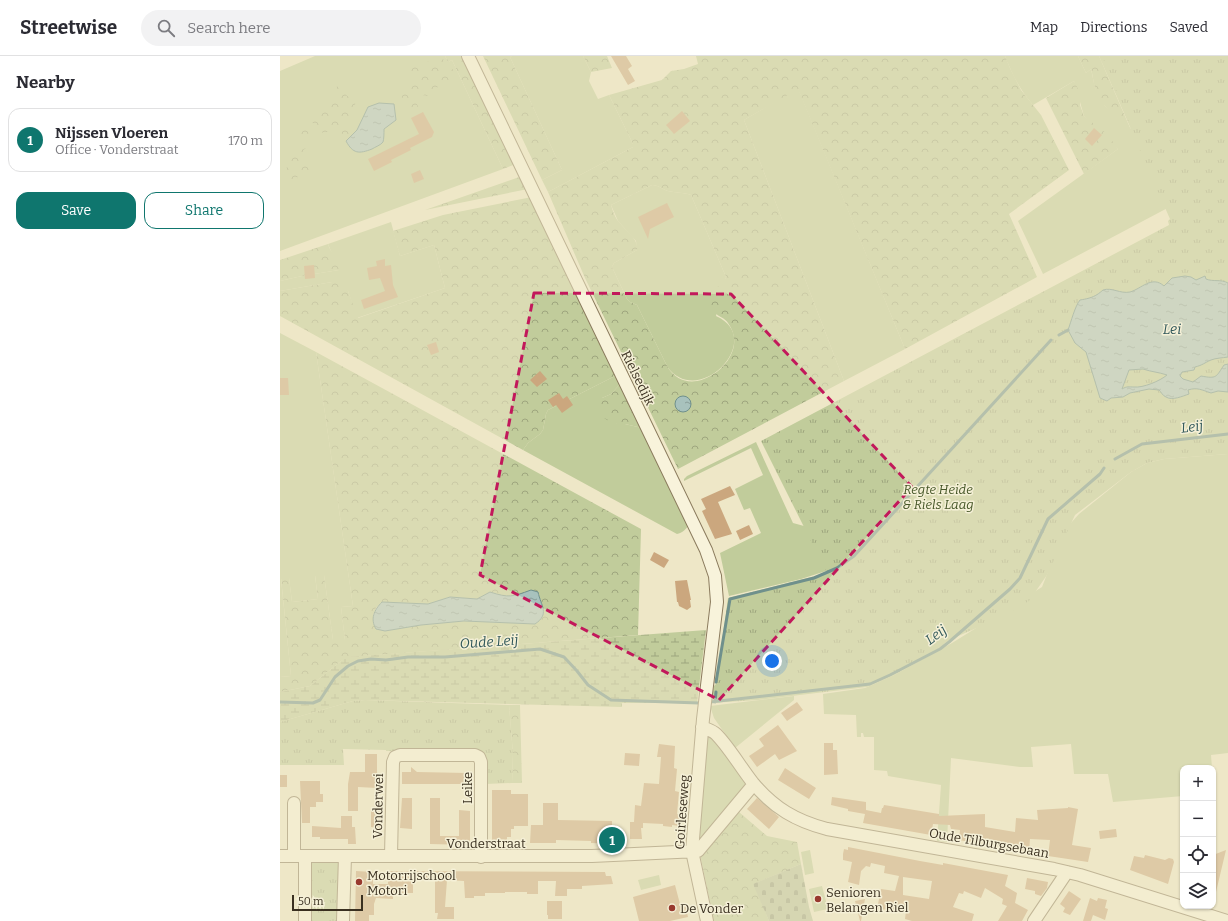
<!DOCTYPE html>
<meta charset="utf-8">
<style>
body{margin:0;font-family:Bitter,serif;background:#f2f2f3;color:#2b2b33}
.controls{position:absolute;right:12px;bottom:12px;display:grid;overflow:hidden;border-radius:8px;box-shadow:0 1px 3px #0004}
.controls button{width:36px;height:36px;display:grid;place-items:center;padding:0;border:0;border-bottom:1px solid #e1e1e2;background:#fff;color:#2b2b33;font:20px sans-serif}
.scale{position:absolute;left:12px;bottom:10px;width:71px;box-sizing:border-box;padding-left:4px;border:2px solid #3a3020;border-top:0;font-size:11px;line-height:14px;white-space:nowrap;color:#3a3020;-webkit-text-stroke:3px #f5f0d7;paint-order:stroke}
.you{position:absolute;left:492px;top:605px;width:14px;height:14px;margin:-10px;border:3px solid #fff;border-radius:50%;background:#1a73e8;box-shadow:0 0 0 6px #1a73e833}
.badge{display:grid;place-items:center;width:26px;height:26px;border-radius:50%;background:#0f766e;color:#fff;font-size:13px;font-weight:700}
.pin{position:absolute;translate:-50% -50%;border:2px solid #fff;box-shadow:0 1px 4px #0006}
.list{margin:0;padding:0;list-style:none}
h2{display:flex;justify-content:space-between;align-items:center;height:52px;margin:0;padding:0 16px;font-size:17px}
h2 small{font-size:13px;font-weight:400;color:#7c7c81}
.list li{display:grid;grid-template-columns:26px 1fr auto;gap:12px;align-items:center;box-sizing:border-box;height:64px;margin:0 8px 8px;padding:0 8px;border:1px solid #e1e1e2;border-radius:12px}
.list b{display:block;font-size:15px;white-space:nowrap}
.list p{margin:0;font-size:13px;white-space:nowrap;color:#7c7c81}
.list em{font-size:13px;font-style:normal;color:#7c7c81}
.actions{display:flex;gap:8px;padding:12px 16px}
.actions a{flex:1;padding:9px 0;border:1px solid #0f766e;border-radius:12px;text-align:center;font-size:14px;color:#0f766e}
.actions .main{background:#0f766e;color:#fff}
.icon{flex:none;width:22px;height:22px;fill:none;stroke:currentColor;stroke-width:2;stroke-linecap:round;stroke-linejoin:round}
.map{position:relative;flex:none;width:948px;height:865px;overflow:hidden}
header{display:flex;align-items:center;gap:24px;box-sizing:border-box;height:56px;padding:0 20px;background:#fff;border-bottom:1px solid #e1e1e2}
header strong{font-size:19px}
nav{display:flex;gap:22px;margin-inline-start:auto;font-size:14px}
.search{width:280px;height:36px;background:#f2f2f3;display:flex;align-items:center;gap:10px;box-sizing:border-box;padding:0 14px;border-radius:22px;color:#7c7c81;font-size:15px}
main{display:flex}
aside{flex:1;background:#fff}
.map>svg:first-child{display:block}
</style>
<header>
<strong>Streetwise</strong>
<div class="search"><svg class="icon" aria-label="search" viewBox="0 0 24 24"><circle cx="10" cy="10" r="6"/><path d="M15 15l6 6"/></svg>Search here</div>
<nav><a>Map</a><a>Directions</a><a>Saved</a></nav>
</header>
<main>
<aside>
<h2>Nearby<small></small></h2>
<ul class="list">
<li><span class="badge">1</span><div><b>Nijssen Vloeren</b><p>Office · Vonderstraat</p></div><em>170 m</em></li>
</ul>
<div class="actions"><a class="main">Save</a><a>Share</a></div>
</aside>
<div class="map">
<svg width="948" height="865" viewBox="0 0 948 865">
<defs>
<pattern id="forest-crowns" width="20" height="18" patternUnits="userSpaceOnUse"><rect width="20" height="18" fill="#c1cc9b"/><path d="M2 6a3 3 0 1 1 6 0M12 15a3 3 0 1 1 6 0" fill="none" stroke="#9ea67e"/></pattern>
<pattern id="wetland-marsh" width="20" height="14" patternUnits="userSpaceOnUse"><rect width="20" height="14" fill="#c1cc9b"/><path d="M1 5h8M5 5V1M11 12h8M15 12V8" fill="none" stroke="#9ea67e"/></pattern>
<pattern id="cemetery-stones" width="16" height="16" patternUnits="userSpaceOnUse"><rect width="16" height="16" fill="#b8c19a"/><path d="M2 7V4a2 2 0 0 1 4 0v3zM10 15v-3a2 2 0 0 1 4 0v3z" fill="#979d7d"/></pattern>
<pattern id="park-tufts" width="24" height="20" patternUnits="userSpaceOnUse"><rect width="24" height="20" fill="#c1cc9b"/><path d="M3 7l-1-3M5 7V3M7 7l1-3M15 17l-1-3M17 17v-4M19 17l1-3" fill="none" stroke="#9ea67e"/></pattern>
<pattern id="water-ripples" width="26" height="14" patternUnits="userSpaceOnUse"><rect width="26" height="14" fill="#a8c2bd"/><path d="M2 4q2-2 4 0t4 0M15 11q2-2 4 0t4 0" fill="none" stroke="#8a9e99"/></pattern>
</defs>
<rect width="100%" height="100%" fill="#eee7c7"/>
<path fill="#c1cc9b" d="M 35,0 L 165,0 L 168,6 L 172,4 L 223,113 L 0,195 L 0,15 Z
M 232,0 L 303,0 L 311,16 L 309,25 L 318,43 L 329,39 L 353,88 L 353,91 L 268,136 L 262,124 L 282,114 L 230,1 Z
M 725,0 L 798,0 L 806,17 L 811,13 L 815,32 L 825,50 L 851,73 L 819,0 L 948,0 L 948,120 L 763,218 L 738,165 L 838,93 L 804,60 L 794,25 L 753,49 C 740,34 732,18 725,0 Z
M 518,32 L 625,293 L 564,325 L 464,64 Z
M 372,129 C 378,129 382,133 388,135 C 395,137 403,136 411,139 L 446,221 L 436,260 C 486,282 421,353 388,312 L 357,249 L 350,246 L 347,243 L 332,211 L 334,207 L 357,194 L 356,185 L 338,165 L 331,149 Z
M 111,166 L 120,200 L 154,189 L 165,232 L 77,262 L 68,235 L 52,226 L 0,235 L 0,225 L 22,220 L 59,214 L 48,188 Z
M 0,277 L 36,296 L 73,550 L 61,551 L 65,584 L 53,584 L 44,519 L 35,520 L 38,543 L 12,546 L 9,522 L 1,523 L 11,620 L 0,621 Z
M 337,319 L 341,327 L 331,338 L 322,342 L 337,368 L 345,368 L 362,372 L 409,468 C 407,473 402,477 397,478 L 243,394 L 248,387 L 260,378 L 263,374 L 266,358 L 268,354 Z
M 476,386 L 513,467 L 535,473 L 546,515 L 521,523 L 449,540 L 440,497 L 481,477 L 470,452 L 464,454 L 455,433 L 483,419 L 471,392 L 404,425 L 404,423 L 407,420 Z
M 948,398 L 948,697 L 931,699 L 932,712 L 903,712 L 903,740 L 833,746 L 828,718 L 794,718 L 791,688 L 751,691 L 753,711 L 740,711 L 671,702 L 667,786 L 657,785 L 661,729 L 608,720 L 607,715 L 594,714 L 594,681 L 584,681 L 583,677 L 581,677 L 581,681 L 577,681 L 576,659 L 544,658 L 543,638 L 585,632 L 614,619 L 672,587 L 762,531 L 782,480 L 790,468 L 799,458 L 851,416 L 867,407 L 884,403 Z
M 514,640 L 514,644 L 455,692 L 434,662 L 430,650 Z
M 430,680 L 433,681 L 468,726 L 418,789 L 426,684 Z
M 530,794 L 534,817 L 525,819 L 521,796 Z
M 379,819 L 381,829 L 361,834 L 358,824 Z
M 542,830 L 548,853 L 534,856 L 529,833 Z"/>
<path fill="url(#forest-crowns)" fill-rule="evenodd" d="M 160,0 L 175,16 L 174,30 L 160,29 L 148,40 L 131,37 L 140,54 L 131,58 L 130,52 L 124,51 L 121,38 L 130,24 L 131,8 L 154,5 Z
M 165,0 L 184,0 L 236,108 L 223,113 L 172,4 L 168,6 Z
M 203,0 L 232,0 L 230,1 L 282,114 L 262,124 Z
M 303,0 L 327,0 L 332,12 L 311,16 Z
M 416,0 L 725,0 L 730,12 L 741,34 L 761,59 L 789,114 L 729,158 L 757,221 L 625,293 L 518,33 L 464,64 L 564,325 L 398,413 L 305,222 L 268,136 L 353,91 L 353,88 L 329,39 L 382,24 L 391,15 L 404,13 L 418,8 ZM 372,129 C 378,129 382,133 388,135 C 395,137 403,136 411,139 L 446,221 C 443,232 426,232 430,248 C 433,261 443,259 448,267 C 466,291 442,320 417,325 C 405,327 395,322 388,312 L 357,249 L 350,246 L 347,243 L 332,211 L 334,207 L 357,194 C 359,183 346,175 339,166 C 335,162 333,155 331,149 Z
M 798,0 L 819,0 L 851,74 C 839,62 819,50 815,32 C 813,26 813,19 811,13 L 806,17 Z
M 794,25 L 800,37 L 800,49 L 804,60 L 827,78 L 838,93 L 804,118 L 766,42 Z
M 59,29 L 67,40 L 76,41 C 76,52 68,67 71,77 L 65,84 L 60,74 L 53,70 L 46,77 L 38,76 L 31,64 L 35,61 L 42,49 L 53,45 L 54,33 Z
M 25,74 L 28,74 L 30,90 L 23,94 L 25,106 L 28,107 L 31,105 L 34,114 L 30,116 L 26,124 L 17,121 L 18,131 L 11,133 L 0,119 L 7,112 L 3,102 L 21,88 L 18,75 Z
M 242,120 L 248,133 L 145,154 Z
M 252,141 L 337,319 L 268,354 L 266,358 L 263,374 L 260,378 L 248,387 L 243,394 L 0,260 L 0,235 L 52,226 L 61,226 L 66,231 L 68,235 L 78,262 L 165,232 L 154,189 L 120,200 L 113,175 L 163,159 Z
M 48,188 C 50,197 61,204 61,212 L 59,214 L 22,220 L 0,225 L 0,204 Z
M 36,296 L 361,473 L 358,579 L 71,601 L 61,605 L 30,630 L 0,636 L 0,621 L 11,620 L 1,522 L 9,522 L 12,546 L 38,543 L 35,519 L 44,519 L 53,584 L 65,584 L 61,551 L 73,550 ZM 210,536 L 223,540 L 232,541 L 258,536 L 262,549 L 255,568 L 184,565 L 141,569 L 105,575 L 93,559 L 96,552 L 102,546 L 148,548 L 170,541 L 197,543 Z
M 341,327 L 362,372 L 345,368 L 337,368 L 331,366 L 322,361 L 320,357 L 320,347 L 322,342 L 331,338 Z
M 229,649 L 240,649 L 242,727 L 232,727 L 233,698 Z
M 459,756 L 487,780 L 517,786 L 521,808 L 474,828 L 489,865 L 434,865 L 421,803 L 421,801 Z"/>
<path fill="url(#wetland-marsh)" d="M 426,574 L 417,647 L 342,647 L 342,651 L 85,644 L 73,645 L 0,666 L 0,636 L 30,630 L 61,605 L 68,601 Z"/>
<path fill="url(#cemetery-stones)" d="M 521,808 L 529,851 L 533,865 L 489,865 L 473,828 Z"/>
<path fill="url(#park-tufts)" d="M 822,0 L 948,0 L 948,398 L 884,403 L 867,407 L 851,416 L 795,459 L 767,519 L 749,545 L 722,561 L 669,584 L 653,597 L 614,619 L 587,631 L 478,644 L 431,647 L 434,630 L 436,628 L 448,542 L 547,517 L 481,385 L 889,169 L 888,165 L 890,163 L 857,88 Z
M 85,644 L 229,649 L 233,698 L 232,727 L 205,728 L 196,696 L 106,695 L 106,694 L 63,693 L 64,709 L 0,709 L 0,666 L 73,645 Z
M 33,805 L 57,805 L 60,807 L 60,865 L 28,865 L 31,807 Z"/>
<path fill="url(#water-ripples)" stroke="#6f908c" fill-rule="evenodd" d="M 99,47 L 114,48 L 116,64 L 104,73 C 104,77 104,83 103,86 C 101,89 95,91 92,93 C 79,98 73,98 66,85 L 77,74 L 88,51 Z
M 905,220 L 911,221 L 916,224 L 925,220 L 926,223 C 933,226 941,223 948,227 L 948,301 C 942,302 936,302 931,304 C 924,307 923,309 915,311 L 914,314 L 902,316 L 900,320 L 903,323 L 913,326 L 921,320 C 937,323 936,321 944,309 L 948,308 L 948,336 L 938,335 L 931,337 C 922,334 917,331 908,334 L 909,338 C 903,340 892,345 886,341 C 883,340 881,336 879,334 L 869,333 L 850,337 L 843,341 L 831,342 L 827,345 L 820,342 L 806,296 L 795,287 L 788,274 C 791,266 795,250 800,244 C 806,243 812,242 818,238 C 818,238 822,235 823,234 C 832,231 840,238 850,236 C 861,233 872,219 884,230 L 892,222 ZM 863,313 C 872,316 878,316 887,319 C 880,325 863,332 854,331 C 849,331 847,330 842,333 L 849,314 Z
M395 348a8 8 0 1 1 16 0a8 8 0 1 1-16 0Z
M 251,534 L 258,536 C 261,550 270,558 255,568 L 184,565 L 141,569 L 105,575 L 96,573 C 90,563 94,554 102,546 L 148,548 L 170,541 L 197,543 L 210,536 C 229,542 232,541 251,534 Z"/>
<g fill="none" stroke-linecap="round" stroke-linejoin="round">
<path stroke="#6f908c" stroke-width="3" d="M 779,279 L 788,274
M 835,403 L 862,388 L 948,378
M 436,626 L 450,543 L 534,522 L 557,512 L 574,500 L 771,284
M 0,646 L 33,647 L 40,644 L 55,621 L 68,610 L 78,605 L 91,603 L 106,604 L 128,601 L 165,601 L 260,593 L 284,601 L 297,615 L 308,629 L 331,644 L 419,647
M 430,646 L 590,628 L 610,619 L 660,593 L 669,586 L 730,533 L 740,522 L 768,463 L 820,418 L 824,412
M 435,646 L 436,636"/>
</g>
<path fill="#cba77e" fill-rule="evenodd" d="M 331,0 L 346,0 L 352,10 L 348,13 L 355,25 L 348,29 Z
M 402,55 L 410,65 L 394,78 L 386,69 Z
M 143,56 L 154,76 L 152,81 L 130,92 L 131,94 L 111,104 L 112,106 L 94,115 L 88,103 L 139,78 L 131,62 Z
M 814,72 L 822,79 L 812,90 L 805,83 Z
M 140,114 L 144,123 L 134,127 L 131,118 Z
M 387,147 L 394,161 L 370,173 L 368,183 L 358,161 Z
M 105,203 L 105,210 L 111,209 L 113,229 L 118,241 L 84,253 L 81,244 L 105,235 L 100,222 L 89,224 L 87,212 L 97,210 L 96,205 Z
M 34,209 L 35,222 L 25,223 L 24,210 Z
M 156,286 L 159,296 L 151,299 L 147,289 Z
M 260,315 L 267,323 L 257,331 L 250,324 Z
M 0,322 L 8,322 L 9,339 L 0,339 Z
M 279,337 L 283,343 L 287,340 L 293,349 L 282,357 L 276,349 L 273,351 L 268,344 Z
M 450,430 L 455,439 L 438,446 L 452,478 L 435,483 L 422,455 L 426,453 L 421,443 Z
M 469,469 L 473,478 L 460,484 L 456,475 Z
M 374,496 L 389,504 L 384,512 L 370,504 Z
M 407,524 L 411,544 L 410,544 L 411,551 L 407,554 L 399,550 L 398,546 L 397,546 L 395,525 Z
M 517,646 L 523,654 L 507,665 L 501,657 Z
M 498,669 L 517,695 L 499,704 L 495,698 L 477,711 L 469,700 L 484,690 L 479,683 Z
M 544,687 L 553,687 L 553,694 L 557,694 L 558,718 L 544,719 Z
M 379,688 L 395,690 L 394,712 L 397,713 L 395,735 L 399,736 L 397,758 L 401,759 L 400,770 L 392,769 L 392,771 L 383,770 L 383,768 L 363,767 L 363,772 L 361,772 L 362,783 L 350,783 L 350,766 L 354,766 L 355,749 L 361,750 L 364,727 L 379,728 L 381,701 L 377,701 Z
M 345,697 L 360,698 L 359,710 L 344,709 Z
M 85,698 L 97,698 L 97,732 L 78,731 L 78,755 L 68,755 L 68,728 L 70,716 L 85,716 Z
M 131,711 L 137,716 L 187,717 L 186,728 L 122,728 L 122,716 L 131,716 Z
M 505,712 L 536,732 L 529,743 L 498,724 Z
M 0,719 L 7,719 L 7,731 L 0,731 Z
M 20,725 L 40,725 L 40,738 L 43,738 L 43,746 L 36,746 L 36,751 L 30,751 L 30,767 L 22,767 Z
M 212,734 L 231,734 L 231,738 L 248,738 L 248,770 L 234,770 L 234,773 L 231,773 L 231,781 L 227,781 L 227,786 L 212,786 Z
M 552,741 L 586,746 L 586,754 L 601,757 L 602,752 L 603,752 L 604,749 L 659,758 L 659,760 L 705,758 L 705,771 L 735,776 L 736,762 L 758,764 L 757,754 L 788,752 L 788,751 L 798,753 L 792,789 L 811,792 L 808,806 L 768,800 L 770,784 L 750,783 L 749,796 L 679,784 L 680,774 L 671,773 L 670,769 L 653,768 L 651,779 L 583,767 L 585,758 L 568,755 L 568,753 L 551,749 Z
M 122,742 L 132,742 L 132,773 L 120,772 Z
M 150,742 L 160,742 L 160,780 L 179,780 L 179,754 L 190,755 L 190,789 L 150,788 Z
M 477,742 L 499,761 L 489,773 L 467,753 Z
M 263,747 L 278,747 L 278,764 L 332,765 L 332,769 L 336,769 L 336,788 L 311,787 L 311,785 L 276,784 L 276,787 L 250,787 L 251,769 L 263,769 Z
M 91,754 L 103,754 L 102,772 L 91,771 Z
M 61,760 L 72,760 L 72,771 L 75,771 L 76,788 L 68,788 L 68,783 L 40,783 L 40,781 L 32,781 L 32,770 L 61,772 Z
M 836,773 L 837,781 L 820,783 L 819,775 Z
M 568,791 L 640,805 L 663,809 L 663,807 L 728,819 L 725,830 L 737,837 L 735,847 L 748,854 L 742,865 L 718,865 L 727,850 L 722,848 L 723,843 L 705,832 L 701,842 L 684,835 L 683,838 L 679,837 L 673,851 L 694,858 L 692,865 L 632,865 L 625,863 L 626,855 L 597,853 L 601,833 L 615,835 L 619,820 L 604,817 L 605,810 L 591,807 L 590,811 L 586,810 L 581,815 L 579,829 L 568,826 L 572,806 L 563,804 L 563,798 L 564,793 L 568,794 ZM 623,821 L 652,825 L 649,843 L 623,839 Z
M 946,794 L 936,836 L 933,835 L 933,799 Z
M 865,799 L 885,804 L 889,802 L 893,803 L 894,806 L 888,828 L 850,814 L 854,800 L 864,802 Z
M 76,815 L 93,816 L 93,828 L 108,828 L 108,815 L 325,816 L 326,820 L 331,820 L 333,828 L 302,830 L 302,833 L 287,833 L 287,840 L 275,840 L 276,825 L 258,825 L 258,838 L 247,838 L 247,836 L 225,836 L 225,837 L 205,837 L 205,840 L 194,840 L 194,842 L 185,842 L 184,825 L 167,824 L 165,851 L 174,851 L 174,863 L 157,863 L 158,857 L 155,857 L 155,824 L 133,824 L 133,837 L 113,837 L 113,843 L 96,842 L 94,848 L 94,859 L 89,859 L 89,865 L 75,865 Z
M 747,822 L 768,826 L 767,832 L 761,840 L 755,838 L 755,835 L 745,833 Z
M 395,829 L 400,848 L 405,847 L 408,861 L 390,865 L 359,865 L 353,841 Z
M 789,835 L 801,843 L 790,859 L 783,856 L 785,852 L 780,848 Z
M 810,842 L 817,845 L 818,842 L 827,844 L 825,852 L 828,853 L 825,864 L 813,859 L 811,865 L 803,865 Z
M 585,843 L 581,865 L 580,865 L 575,845 Z
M 267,845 L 282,845 L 282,863 L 268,863 L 268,859 L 267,859 Z"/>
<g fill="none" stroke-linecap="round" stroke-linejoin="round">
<g stroke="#8a7a5d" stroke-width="14">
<path id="minor" d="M 188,0 L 426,494 L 435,520 L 437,546 L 423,663 L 412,795 L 427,865
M 422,671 C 427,673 433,675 436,678 C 449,691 461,712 473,727 C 494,752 516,765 547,773 L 774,813 L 800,819 L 947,865
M 0,800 L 312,800 L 418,795 L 474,728
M 14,800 L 14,747
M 111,800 L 113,706 L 115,701 L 120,699 L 195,699 L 199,701 L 201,706 L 201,801
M 25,865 L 25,800
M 63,865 L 65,800
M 754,865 L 787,816"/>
</g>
<use href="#minor" stroke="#f8f3db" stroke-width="12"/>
</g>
<path d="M0 0H948V865H0ZM 254,237 L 451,238 L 632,431 L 439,644 L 200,519 Z" fill="#eee7c7" fill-opacity=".55" fill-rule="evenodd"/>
<path fill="none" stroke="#c2185b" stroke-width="3" stroke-dasharray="8 5" stroke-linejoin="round" d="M 254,237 L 451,238 L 632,431 L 439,644 L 200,519 Z"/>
<g fill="#98392e" stroke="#f5f0d7" stroke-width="1.5">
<circle cx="79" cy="826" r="4"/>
<circle cx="538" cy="843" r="4"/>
<circle cx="392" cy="852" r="4"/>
</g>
<g text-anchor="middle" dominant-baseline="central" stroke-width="3" stroke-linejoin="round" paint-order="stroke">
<g font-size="13" fill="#3a3020" stroke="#f5f0d7">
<text transform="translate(358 322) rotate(64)">Rielsedijk</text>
<text transform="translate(187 732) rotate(-90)">Leike</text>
<text transform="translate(98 750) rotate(-89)">Vonderwei</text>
<text transform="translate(402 756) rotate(-86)">Goirleseweg</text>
<text x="206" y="787">Vonderstraat</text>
<text transform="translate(709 787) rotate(10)">Oude Tilburgsebaan</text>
</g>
<g font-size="13" font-style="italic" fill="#455627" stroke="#f5f0d7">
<text x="658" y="433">Regte Heide<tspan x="658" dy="15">&amp; Riels Laag</tspan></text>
</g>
<g font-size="13" fill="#3a3020" stroke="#f5f0d7" text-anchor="start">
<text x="87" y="819">Motorrijschool<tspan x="87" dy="15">Motori</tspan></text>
<text x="546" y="836">Senioren<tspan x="546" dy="15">Belangen Riel</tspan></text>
<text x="400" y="852">De Vonder</text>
</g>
<g font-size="14" font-style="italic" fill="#30575a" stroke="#f5f0d7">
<text x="892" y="273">Lei</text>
<text transform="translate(912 371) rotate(-7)">Leij</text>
<text transform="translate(656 579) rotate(-36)">Leij</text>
<text transform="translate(209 586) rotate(-4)">Oude Leij</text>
</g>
</g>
</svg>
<div class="controls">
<button>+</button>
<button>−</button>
<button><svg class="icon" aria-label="locate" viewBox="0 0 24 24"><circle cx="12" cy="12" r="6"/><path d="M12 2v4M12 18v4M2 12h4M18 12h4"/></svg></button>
<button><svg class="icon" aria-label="layers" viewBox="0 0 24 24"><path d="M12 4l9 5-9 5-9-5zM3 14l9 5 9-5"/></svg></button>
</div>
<div class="scale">50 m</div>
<div class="you"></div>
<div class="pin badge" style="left:332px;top:784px">1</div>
</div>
</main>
